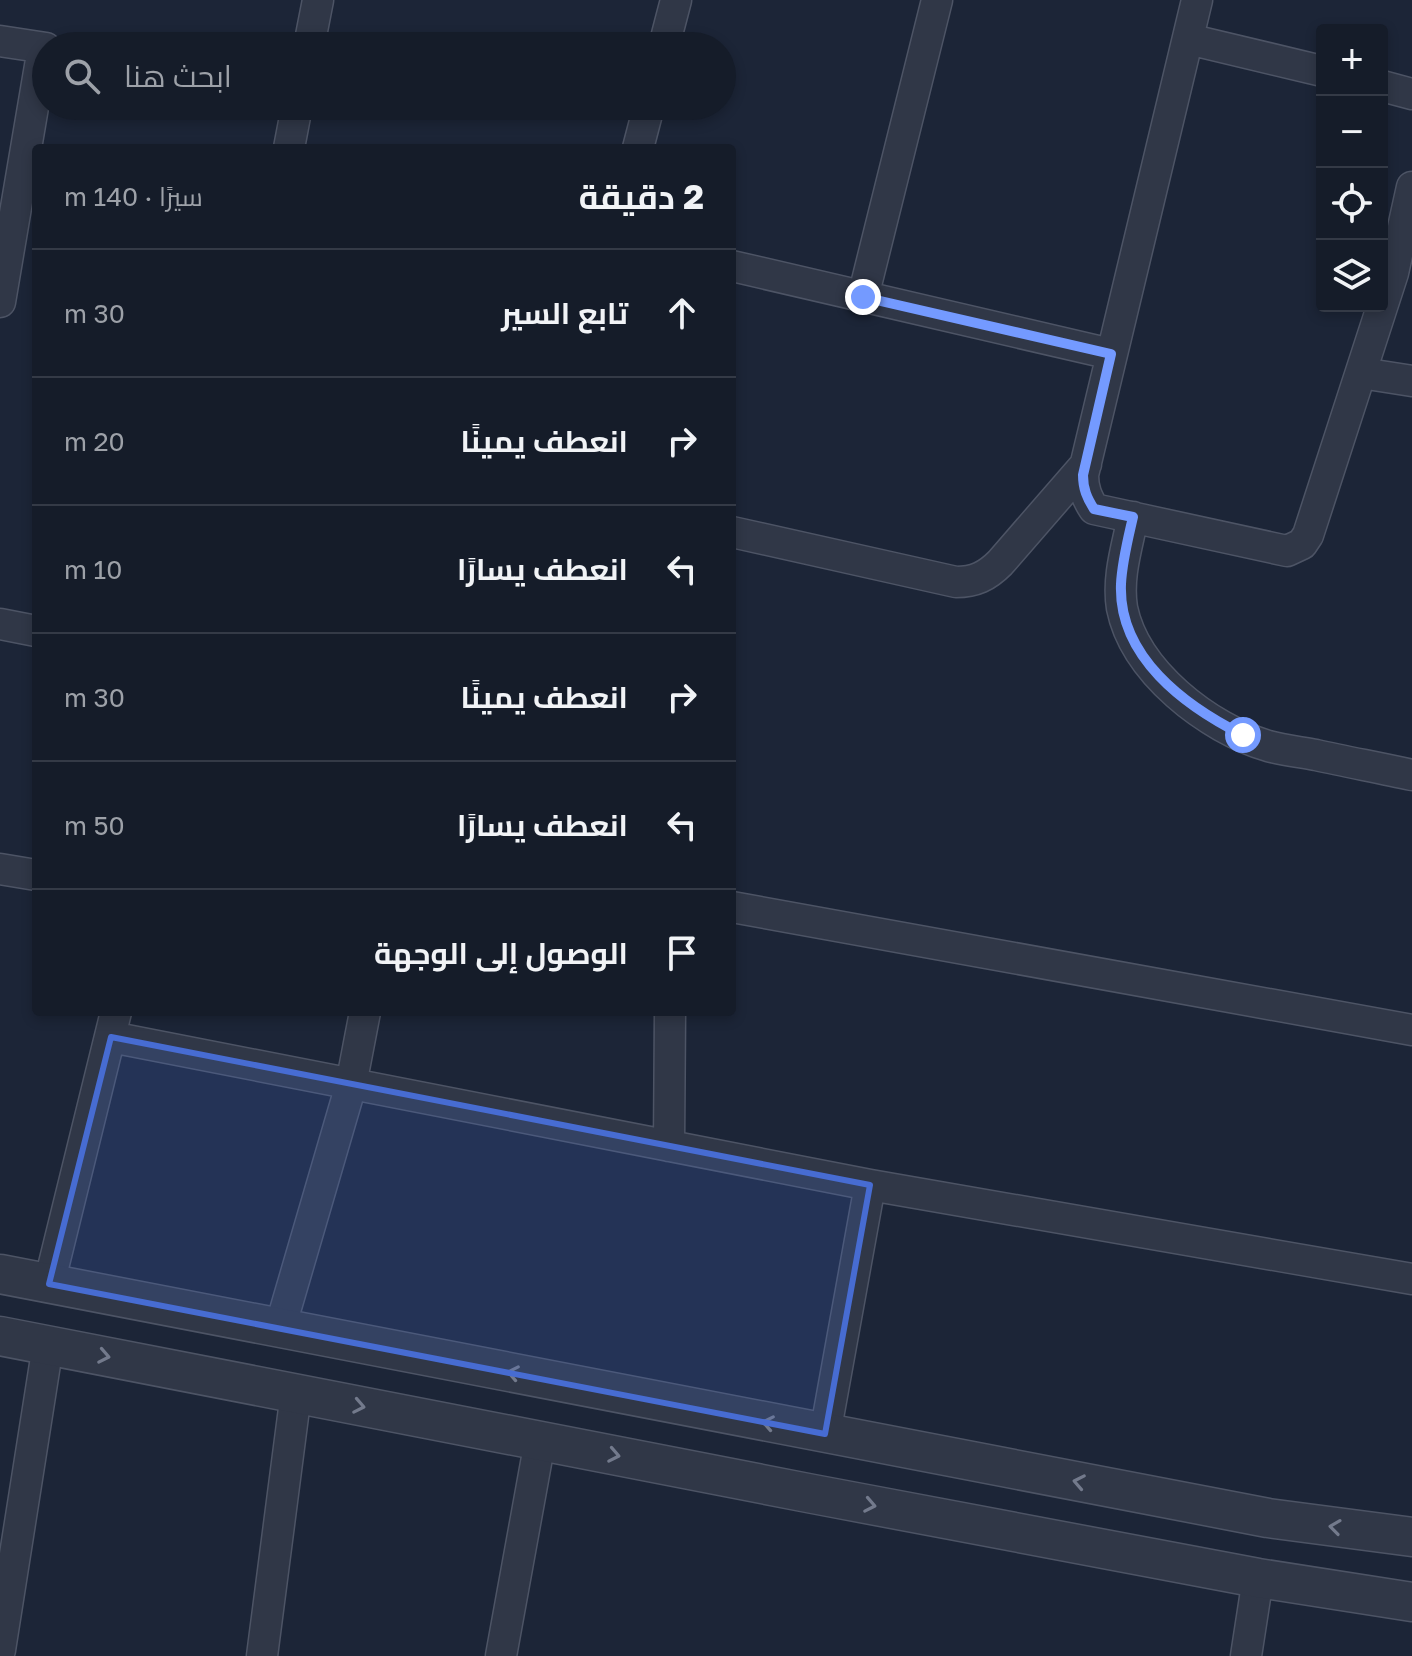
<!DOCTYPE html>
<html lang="ar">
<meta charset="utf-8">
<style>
body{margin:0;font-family:"Golos Text",Cairo,sans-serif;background:#222935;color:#f1f3f6;direction:rtl}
.controls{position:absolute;right:24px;top:24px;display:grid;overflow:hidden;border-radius:8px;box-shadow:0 4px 12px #0003}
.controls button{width:72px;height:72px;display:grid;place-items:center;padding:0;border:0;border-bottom:2px solid #343a46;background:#151c29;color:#f1f3f6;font:40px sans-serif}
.stop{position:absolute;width:24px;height:24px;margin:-18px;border:6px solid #749aff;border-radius:50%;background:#fff}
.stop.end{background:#749aff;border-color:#fff;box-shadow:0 2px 8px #0008}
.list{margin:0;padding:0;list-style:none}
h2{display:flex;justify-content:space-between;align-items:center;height:104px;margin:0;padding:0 32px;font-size:34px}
h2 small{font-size:26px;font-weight:400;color:#9da1a8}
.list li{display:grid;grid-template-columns:52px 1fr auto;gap:24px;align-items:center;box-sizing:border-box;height:128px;padding:0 32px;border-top:2px solid #343a46}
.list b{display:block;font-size:30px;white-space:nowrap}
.list em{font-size:26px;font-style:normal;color:#9da1a8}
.icon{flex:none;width:44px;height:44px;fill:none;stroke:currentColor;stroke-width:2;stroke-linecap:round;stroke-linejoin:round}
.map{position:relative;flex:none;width:1412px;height:1656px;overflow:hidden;direction:ltr}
.search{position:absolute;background:#151c29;box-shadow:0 4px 12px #0003;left:32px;top:32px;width:704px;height:88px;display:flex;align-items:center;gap:20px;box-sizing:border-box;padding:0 28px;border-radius:44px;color:#9da1a8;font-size:30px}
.panel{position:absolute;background:#151c29;box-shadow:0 4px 12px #0003;left:32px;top:144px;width:704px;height:872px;border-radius:8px;direction:rtl}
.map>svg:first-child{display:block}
</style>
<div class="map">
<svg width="1412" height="1656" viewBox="0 0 1412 1656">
<rect width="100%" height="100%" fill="#1c2537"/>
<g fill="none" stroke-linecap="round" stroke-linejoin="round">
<g stroke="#4d5465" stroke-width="33">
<path id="minor" d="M 1197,0 L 1083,475 C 1083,489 1087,498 1094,509 L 1287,551 L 1302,544 L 1308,535 L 1393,273 L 1412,187
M 1188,39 L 1322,71
M 0,41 L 46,48
M 309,46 L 318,0
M 664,46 L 676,0
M 1382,86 L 1412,94
M 289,148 L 297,106
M 638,148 L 649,106
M 732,266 L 1111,354
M 863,297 L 937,0
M 0,302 L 43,48
M 1361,373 L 1412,381
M 1133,517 C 1127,547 1117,577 1122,608 C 1135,672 1208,728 1268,746 C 1283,750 1300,752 1316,755 C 1348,762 1380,768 1412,775
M 732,532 L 956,582 C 975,582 987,576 1000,563 L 1086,464
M 0,624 L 36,631
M 0,869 L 36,875
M 732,907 L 1412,1030
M 111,1037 L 870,1185 L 1412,1279
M 669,1146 L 670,1012
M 49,1284 L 116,1012
M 280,1328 L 351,1085 L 365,1012
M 825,1434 L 870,1185
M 0,1650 L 48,1345
M 262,1656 L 296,1393
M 501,1656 L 540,1441
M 1246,1656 L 1258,1578"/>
</g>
<g stroke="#4d5465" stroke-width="41">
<path id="tertiary" d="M 0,1274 L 1268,1518 L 1412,1537
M 0,1336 L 813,1494 L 1258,1578 L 1412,1602"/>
</g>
<use href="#minor" stroke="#303747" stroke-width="30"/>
<use href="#tertiary" stroke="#303747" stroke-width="38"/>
</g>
<defs><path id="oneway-chevron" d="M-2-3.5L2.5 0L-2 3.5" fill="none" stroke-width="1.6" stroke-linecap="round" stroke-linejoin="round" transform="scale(2)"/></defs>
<g stroke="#737a8c">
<use href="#oneway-chevron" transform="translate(104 1356) rotate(11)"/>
<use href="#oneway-chevron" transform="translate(513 1373) rotate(-169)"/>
<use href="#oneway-chevron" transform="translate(359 1406) rotate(11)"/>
<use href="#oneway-chevron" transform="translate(768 1423) rotate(-169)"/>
<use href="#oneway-chevron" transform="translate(614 1455) rotate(11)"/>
<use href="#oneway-chevron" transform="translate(1079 1482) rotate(-169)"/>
<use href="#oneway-chevron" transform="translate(870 1505) rotate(11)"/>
<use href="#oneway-chevron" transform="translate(1335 1527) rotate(-172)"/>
</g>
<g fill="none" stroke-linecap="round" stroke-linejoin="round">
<path stroke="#749aff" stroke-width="10" d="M 863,297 L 1111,354 L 1083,475 C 1083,489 1087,498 1094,509 L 1133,517 C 1128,539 1122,562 1121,584 C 1118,657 1185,706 1243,735"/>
</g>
<path fill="#476cd2" fill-opacity="0.2" stroke="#476cd2" stroke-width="6" stroke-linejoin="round" d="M 111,1037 L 870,1185 L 825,1434 L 49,1284 Z"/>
</svg>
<div class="controls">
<button>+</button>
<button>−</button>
<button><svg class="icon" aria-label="locate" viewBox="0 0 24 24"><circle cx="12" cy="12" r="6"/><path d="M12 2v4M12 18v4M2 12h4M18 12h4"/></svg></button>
<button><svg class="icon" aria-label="layers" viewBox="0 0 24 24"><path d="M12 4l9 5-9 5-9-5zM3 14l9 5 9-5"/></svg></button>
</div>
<div class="stop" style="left:1243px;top:735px"></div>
<div class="stop end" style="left:863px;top:297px"></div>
<div class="search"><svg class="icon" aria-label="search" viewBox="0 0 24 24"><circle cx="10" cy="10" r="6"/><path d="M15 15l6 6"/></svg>ابحث هنا</div>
<section class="panel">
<h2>2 دقيقة<small>سيرًا · 140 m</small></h2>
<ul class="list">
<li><svg class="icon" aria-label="ahead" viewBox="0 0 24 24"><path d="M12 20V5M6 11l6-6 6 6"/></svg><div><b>تابع السير</b></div><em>30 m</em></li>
<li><svg class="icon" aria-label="right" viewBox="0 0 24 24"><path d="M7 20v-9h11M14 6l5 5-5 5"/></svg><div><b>انعطف يمينًا</b></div><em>20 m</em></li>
<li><svg class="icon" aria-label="left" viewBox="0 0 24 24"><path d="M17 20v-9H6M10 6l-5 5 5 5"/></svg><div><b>انعطف يسارًا</b></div><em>10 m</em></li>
<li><svg class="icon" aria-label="right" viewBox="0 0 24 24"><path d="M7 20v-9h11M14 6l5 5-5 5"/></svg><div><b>انعطف يمينًا</b></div><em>30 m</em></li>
<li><svg class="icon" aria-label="left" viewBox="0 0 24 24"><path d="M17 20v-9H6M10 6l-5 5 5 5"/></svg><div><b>انعطف يسارًا</b></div><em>50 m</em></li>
<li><svg class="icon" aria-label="arrive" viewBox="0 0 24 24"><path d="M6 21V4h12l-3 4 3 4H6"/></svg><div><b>الوصول إلى الوجهة</b></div></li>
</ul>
</section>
</div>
